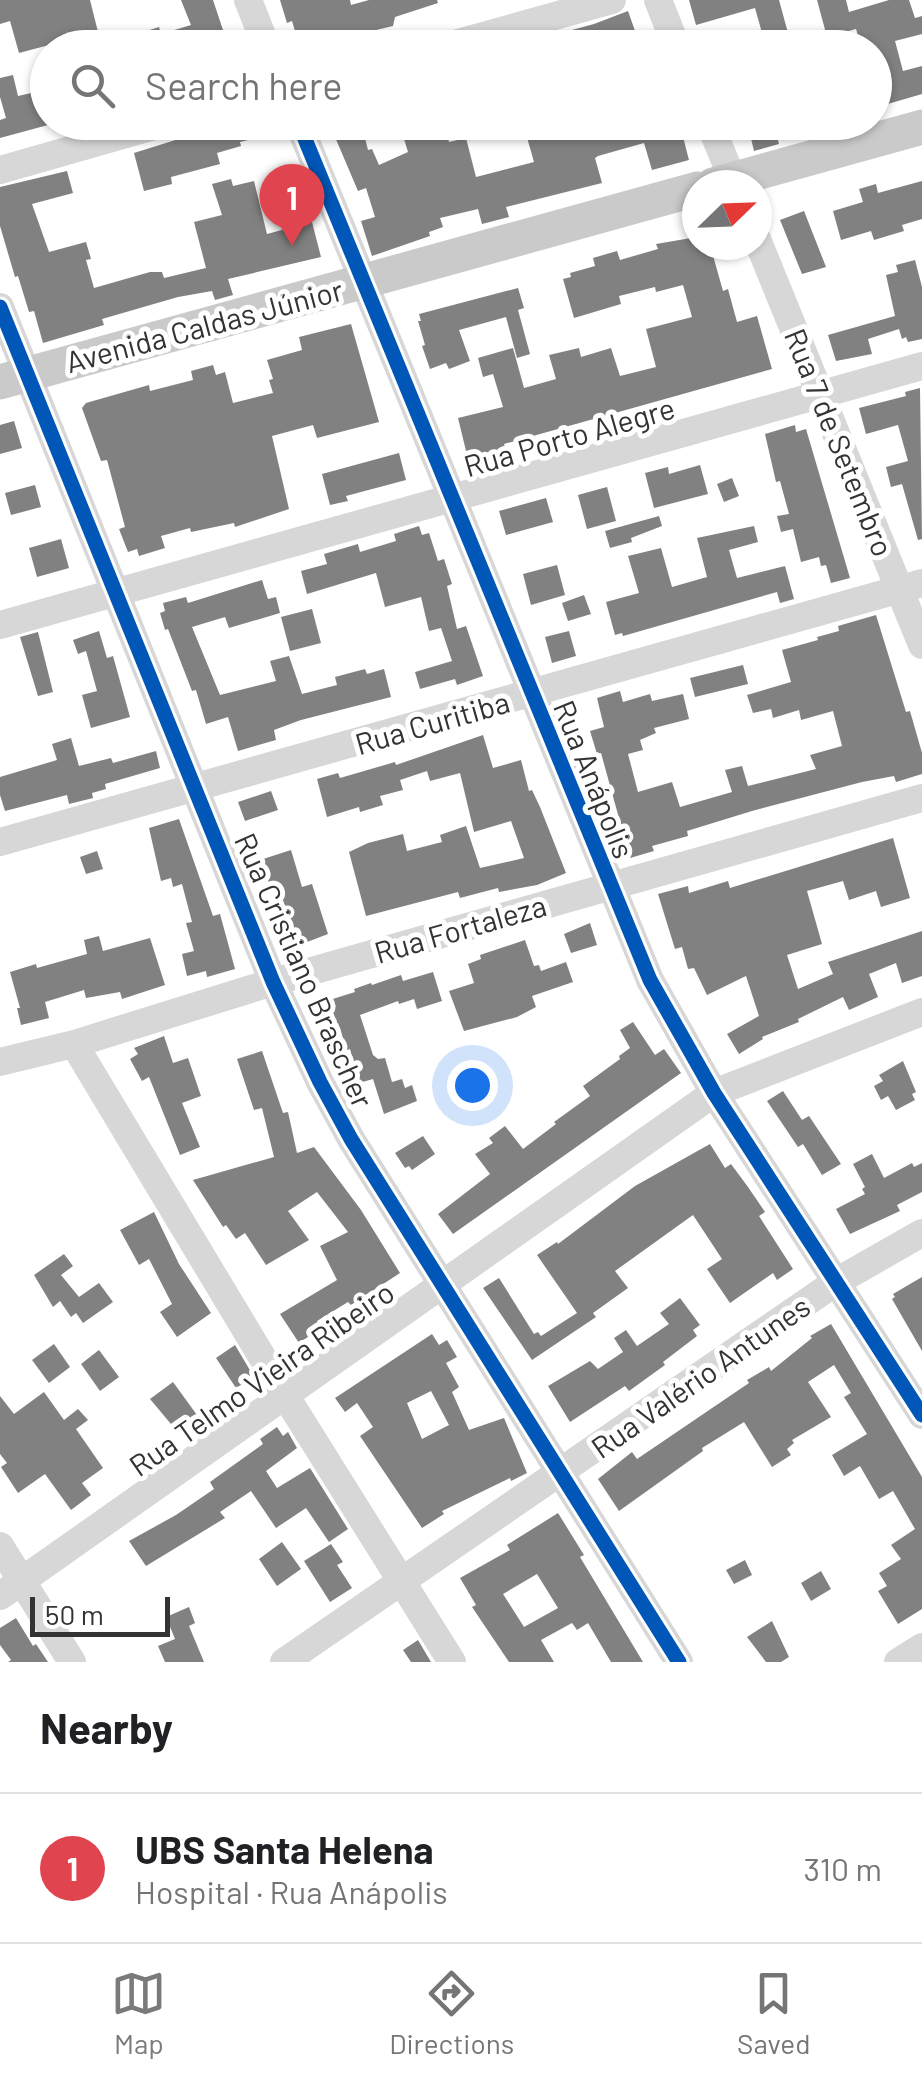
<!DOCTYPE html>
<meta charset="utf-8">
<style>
body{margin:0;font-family:Barlow,sans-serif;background:#f6f6f6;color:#202124}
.compass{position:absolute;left:682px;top:170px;width:90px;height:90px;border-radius:50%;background:#fff;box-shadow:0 2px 8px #0004;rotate:67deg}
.scale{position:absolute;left:30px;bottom:25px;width:140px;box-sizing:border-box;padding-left:10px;border:5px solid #333;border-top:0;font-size:28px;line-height:35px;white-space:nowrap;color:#333;-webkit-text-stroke:8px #fff;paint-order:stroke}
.you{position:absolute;left:472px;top:1085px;width:35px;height:35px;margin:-25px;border:8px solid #fff;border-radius:50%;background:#1a73e8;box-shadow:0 0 0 15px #1a73e833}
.badge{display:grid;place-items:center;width:65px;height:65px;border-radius:50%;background:#7a7a7a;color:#fff;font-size:32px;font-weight:700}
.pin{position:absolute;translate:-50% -82px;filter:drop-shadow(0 2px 5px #0008)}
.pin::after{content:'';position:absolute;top:52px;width:35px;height:30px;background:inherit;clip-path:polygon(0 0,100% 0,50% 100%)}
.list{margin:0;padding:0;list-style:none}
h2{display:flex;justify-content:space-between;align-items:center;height:130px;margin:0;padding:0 40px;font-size:42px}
h2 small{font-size:32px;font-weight:400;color:#757577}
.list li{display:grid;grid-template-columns:65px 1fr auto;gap:30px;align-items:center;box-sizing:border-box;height:150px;padding:0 40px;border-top:2px solid #e0e0e0}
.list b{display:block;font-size:38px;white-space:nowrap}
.list p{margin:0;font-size:32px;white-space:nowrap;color:#757577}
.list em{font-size:32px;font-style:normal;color:#757577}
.icon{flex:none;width:55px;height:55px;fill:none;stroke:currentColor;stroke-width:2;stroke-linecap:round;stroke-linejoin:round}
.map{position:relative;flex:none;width:922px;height:1662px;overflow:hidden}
.search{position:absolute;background:#fff;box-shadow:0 2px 8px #0004;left:30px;right:30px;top:30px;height:110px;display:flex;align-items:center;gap:25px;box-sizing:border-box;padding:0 35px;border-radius:55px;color:#757577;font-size:38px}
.sheet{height:280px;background:#fff}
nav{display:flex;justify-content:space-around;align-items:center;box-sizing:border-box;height:140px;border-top:2px solid #e0e0e0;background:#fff;font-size:28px;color:#757577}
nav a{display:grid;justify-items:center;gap:5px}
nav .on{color:#7a7a7a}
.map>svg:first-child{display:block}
</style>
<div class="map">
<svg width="922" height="1662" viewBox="0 0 922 1662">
<rect width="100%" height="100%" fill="#fff"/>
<path fill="#818181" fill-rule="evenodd" d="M 0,0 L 90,0 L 98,32 L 19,53 L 10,21 L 0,24 Z
M 181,0 L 213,0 L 227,42 L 209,48 L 128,48 L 128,43 L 142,39 L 140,33 L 159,27 L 161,34 L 191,25 Z
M 280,0 L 350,0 L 351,5 L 369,0 L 437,0 L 438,3 L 395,17 L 393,26 L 300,48 L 292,21 L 287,23 Z
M 689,0 L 779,0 L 788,33 L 764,40 L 755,8 L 696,25 Z
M 817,0 L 846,0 L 849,12 L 889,0 L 909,0 L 915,18 L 922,16 L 922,34 L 895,41 L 903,71 L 922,66 L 922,94 L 874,108 L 874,48 L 862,48 L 856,29 L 827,37 Z
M 628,11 L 641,48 L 521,48 L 520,44 L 594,24 Z
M 13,75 L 18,96 L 40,91 L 43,105 L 48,104 L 48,125 L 0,138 L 0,120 L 6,118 L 0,97 L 0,78 Z
M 199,122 L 281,122 L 281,127 L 251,135 L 252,139 L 240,142 L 241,146 L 217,153 L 220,164 L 171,177 L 172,184 L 144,191 L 134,153 L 201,132 Z
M 344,122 L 361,122 L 368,150 L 372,149 L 379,165 L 408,152 L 404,139 L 421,134 L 421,122 L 444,122 L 449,142 L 466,138 L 476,177 L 534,162 L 524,127 L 539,122 L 579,122 L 580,126 L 594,122 L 669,122 L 673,135 L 682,133 L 689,160 L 652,170 L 644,143 L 598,156 L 595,158 L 602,183 L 506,207 L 509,217 L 482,224 L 478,209 L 440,218 L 443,227 L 429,232 L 430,236 L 372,256 L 361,221 L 375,217 L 366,188 L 358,191 L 335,137 L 347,133 Z
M 747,122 L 773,122 L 779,144 L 754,151 Z
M 67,171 L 73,193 L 32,204 L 49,252 L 86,242 L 91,259 L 86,260 L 94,288 L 150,272 L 162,272 L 164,278 L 206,268 L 194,222 L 222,215 L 212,184 L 231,179 L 233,186 L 254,181 L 267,234 L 312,222 L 321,257 L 228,279 L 233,295 L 215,300 L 212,291 L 178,297 L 102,319 L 104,325 L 43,343 L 34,311 L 29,312 L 18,276 L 15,277 L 0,226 L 0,187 Z
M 922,181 L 922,219 L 902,225 L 904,231 L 874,240 L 871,231 L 841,240 L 833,211 L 863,202 L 859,189 L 876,184 L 878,193 Z
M 804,211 L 826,267 L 802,274 L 780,220 Z
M 697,237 L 697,245 L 710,245 L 723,291 L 728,289 L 737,322 L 757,316 L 772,369 L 504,444 L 506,450 L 475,457 L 474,453 L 467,455 L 458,418 L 503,407 L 493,374 L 483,377 L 478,358 L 513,348 L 524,388 L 556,379 L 549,355 L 579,348 L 581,357 L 611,348 L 620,376 L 656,367 L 646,329 L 692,317 L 683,285 L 656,292 L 655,287 L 619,296 L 621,304 L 574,318 L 563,279 L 571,277 L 570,273 L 595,266 L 593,258 L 617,251 L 620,260 L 658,249 L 656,244 Z
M 915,260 L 922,287 L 922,339 L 908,342 L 906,337 L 902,339 L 899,329 L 868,339 L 872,354 L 836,361 L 828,335 L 895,316 L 886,275 L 898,272 L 896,265 Z
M 518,288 L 524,308 L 518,310 L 530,354 L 517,358 L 506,317 L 459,330 L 470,361 L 449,369 L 446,363 L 430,369 L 422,346 L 425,345 L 418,321 L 421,321 L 419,314 Z
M 351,324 L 379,422 L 317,438 L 313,425 L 272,436 L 289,509 L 235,527 L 234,523 L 191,532 L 190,528 L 161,536 L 165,548 L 139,556 L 137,549 L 128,552 L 119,529 L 125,527 L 107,460 L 101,461 L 82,408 L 86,403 L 149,385 L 150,391 L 193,380 L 191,371 L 213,365 L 216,375 L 225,372 L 233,403 L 273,393 L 269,380 L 273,379 L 267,360 L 302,350 L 299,337 Z
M 920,388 L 922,539 L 918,540 L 902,484 L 891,487 L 886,467 L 908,461 L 898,425 L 866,434 L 859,408 L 906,396 L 905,392 Z
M 14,421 L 22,448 L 0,454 L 0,425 Z
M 795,425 L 796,432 L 806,429 L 850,578 L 831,583 L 826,565 L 821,566 L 819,557 L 801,562 L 793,529 L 781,532 L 777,516 L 789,514 L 780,481 L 776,482 L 765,434 Z
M 399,453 L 406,480 L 346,496 L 348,501 L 330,505 L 322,474 Z
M 700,465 L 708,494 L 654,508 L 645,473 L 668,467 L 669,474 Z
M 732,478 L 739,496 L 724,502 L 717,484 Z
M 35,485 L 41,507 L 11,515 L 5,493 Z
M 607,487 L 616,521 L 587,529 L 578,495 Z
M 546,498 L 553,522 L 506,535 L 499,511 Z
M 659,516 L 662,526 L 631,538 L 632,542 L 610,548 L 605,531 Z
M 419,526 L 422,535 L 429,533 L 438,561 L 444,559 L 452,584 L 447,586 L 457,629 L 466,626 L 483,676 L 457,685 L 455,679 L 420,689 L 415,672 L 452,661 L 441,628 L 429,631 L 421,597 L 385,607 L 376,573 L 307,594 L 301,571 L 327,564 L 324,554 L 358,544 L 360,552 L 396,541 L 394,534 Z
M 754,526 L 758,542 L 729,550 L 737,578 L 785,566 L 794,599 L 780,603 L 777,592 L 623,636 L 622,633 L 615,635 L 606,602 L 639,593 L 628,556 L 661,548 L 672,587 L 707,577 L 697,538 Z
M 61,539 L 69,568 L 37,577 L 29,548 Z
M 557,565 L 565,595 L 531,605 L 523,574 Z
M 262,580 L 268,599 L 276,597 L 280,613 L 229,628 L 225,617 L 192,627 L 220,695 L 276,681 L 270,661 L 289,656 L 302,694 L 337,685 L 335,677 L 365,669 L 367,674 L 384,669 L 391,697 L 301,720 L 274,730 L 276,740 L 238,751 L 228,717 L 206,724 L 196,690 L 192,691 L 168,629 L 165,630 L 160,613 L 165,611 L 163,603 L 186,597 L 188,603 Z
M 584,595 L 591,614 L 568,621 L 562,603 Z
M 312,609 L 321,643 L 290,651 L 281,617 Z
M 876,615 L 906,712 L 910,711 L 922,753 L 922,774 L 896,782 L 894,776 L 862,782 L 752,811 L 687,831 L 688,836 L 652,846 L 654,851 L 630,858 L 601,753 L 597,754 L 590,731 L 604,727 L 597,698 L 620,691 L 623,702 L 650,694 L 652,701 L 683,694 L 689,719 L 654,728 L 656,733 L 640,740 L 643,750 L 628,754 L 638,792 L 672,782 L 680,807 L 732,792 L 725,770 L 742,766 L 748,786 L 816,769 L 810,755 L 842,746 L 833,711 L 801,720 L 799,710 L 773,718 L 771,709 L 753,713 L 747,695 L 791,682 L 782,650 L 818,640 L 817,637 L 839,631 L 838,626 Z
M 99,631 L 107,658 L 113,656 L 130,717 L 91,728 L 82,695 L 97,691 L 86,651 L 78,654 L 73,640 Z
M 569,631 L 576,656 L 552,663 L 545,637 Z
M 38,632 L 53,692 L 38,696 L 20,637 Z
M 743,665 L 748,684 L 695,697 L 690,678 Z
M 483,735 L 493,768 L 521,760 L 529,791 L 532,790 L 540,807 L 566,873 L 537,885 L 499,892 L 498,888 L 460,898 L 458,892 L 366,916 L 349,852 L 368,843 L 403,834 L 407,851 L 442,842 L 440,835 L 466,826 L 480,868 L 524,858 L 511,821 L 474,832 L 460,773 L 430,781 L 427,771 L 400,780 L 403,790 L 380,796 L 383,805 L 360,812 L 359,807 L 327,817 L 317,779 L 338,773 L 340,778 L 395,762 L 396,765 Z
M 71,738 L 79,766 L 111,758 L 113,763 L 156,751 L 160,768 L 105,784 L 106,789 L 92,793 L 93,798 L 69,804 L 67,795 L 5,811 L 0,795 L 0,777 L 57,760 L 52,744 Z
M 271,791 L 278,810 L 245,821 L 238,802 Z
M 179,819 L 213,916 L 220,914 L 235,969 L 207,977 L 206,971 L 187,976 L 182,954 L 194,951 L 186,923 L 192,922 L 182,884 L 173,887 L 171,878 L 161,881 L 149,828 Z
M 893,838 L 910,898 L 881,907 L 876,891 L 849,900 L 843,881 L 807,891 L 822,944 L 787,955 L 798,989 L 833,974 L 828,962 L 922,931 L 922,976 L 902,983 L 896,963 L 869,974 L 878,997 L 849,1010 L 843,997 L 798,1019 L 799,1022 L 762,1037 L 763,1039 L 739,1054 L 727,1034 L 759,1016 L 746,976 L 707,995 L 694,968 L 688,969 L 682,947 L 675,949 L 658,894 L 688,886 L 689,893 L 728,881 L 730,888 Z
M 291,850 L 302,887 L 312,884 L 328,934 L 289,949 L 281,930 L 286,928 L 260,860 Z
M 97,851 L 103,869 L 86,874 L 80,857 Z
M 590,923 L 597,945 L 571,953 L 564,934 Z
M 99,936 L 103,951 L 150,938 L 165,985 L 122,999 L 120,992 L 86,998 L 84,990 L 45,1002 L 49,1018 L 21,1025 L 17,1008 L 20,1008 L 10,972 L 36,964 L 37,968 L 87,954 L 84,940 Z
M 525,940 L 534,966 L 539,965 L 541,971 L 566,962 L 573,982 L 532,996 L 536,1007 L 517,1017 L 464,1031 L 449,991 L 474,983 L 468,964 L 481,959 L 480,955 Z
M 433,972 L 442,1001 L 417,1009 L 414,999 L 399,1004 L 398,1001 L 360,1015 L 373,1055 L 378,1059 L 385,1058 L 392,1082 L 402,1079 L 405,1088 L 412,1085 L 417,1101 L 384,1114 L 373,1079 L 359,1083 L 350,1049 L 347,1050 L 338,1023 L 331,1025 L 323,1002 L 355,992 L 354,989 L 371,983 L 372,985 L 401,975 L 403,981 Z
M 633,1022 L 655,1055 L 664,1049 L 681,1073 L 453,1234 L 438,1214 L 490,1174 L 475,1154 L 493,1143 L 489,1138 L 505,1126 L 523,1149 L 556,1124 L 554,1122 L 590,1096 L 583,1086 L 620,1059 L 619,1056 L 630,1048 L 620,1030 Z
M 164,1036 L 173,1063 L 188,1058 L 201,1096 L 182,1103 L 200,1147 L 180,1155 L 149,1077 L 142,1081 L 130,1059 L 138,1054 L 134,1048 Z
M 262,1051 L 283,1113 L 288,1112 L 297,1153 L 314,1147 L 361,1210 L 400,1273 L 351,1305 L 348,1302 L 317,1321 L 321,1328 L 299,1343 L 280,1314 L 337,1280 L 320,1246 L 348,1232 L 317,1192 L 288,1211 L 309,1240 L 266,1265 L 245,1233 L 236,1239 L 226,1225 L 223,1227 L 193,1180 L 274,1157 L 262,1108 L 254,1110 L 237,1059 Z
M 903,1061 L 916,1092 L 912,1094 L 915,1100 L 896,1110 L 888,1096 L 881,1100 L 874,1086 L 883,1081 L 879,1075 Z
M 783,1091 L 802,1120 L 809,1116 L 841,1164 L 822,1175 L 803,1144 L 798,1147 L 767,1101 Z
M 423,1136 L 435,1154 L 412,1170 L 409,1166 L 405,1168 L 395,1153 Z
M 710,1144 L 725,1168 L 731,1164 L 748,1187 L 765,1212 L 759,1216 L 793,1269 L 777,1280 L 773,1273 L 730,1303 L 707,1269 L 722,1259 L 693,1215 L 615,1271 L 628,1288 L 593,1313 L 596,1317 L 532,1360 L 483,1288 L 499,1278 L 534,1334 L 538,1332 L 541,1336 L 577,1313 L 537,1255 L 557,1242 L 558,1244 L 635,1186 Z
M 872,1154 L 884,1178 L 912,1163 L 914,1167 L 922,1163 L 922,1192 L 897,1205 L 900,1211 L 850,1234 L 836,1209 L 865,1194 L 862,1189 L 865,1187 L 853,1164 Z
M 154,1212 L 179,1264 L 211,1313 L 177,1337 L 160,1312 L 172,1304 L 149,1259 L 139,1265 L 120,1230 Z
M 64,1254 L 73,1266 L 61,1275 L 79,1297 L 99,1283 L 113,1302 L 83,1323 L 76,1313 L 71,1317 L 60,1301 L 53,1307 L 34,1275 Z
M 922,1277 L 922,1351 L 892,1299 L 895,1297 L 893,1294 Z
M 680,1298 L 700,1325 L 693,1330 L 697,1336 L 663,1362 L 665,1365 L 629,1391 L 625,1386 L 570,1422 L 548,1386 L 590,1361 L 598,1369 L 623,1352 L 614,1338 L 626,1330 L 637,1346 L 669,1324 L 660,1313 Z
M 831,1324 L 922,1477 L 922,1609 L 898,1624 L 878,1591 L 887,1586 L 879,1573 L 901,1559 L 891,1545 L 915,1529 L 893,1491 L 879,1499 L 860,1466 L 844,1476 L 832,1455 L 867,1434 L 844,1397 L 851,1393 L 834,1365 L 808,1382 L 831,1417 L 792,1440 L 794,1443 L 787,1449 L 791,1455 L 772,1467 L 744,1422 L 702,1448 L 703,1451 L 619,1511 L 598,1479 L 632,1452 L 637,1459 L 749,1383 L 747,1380 L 769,1367 L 771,1371 L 812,1338 L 810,1336 Z
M 432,1334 L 439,1345 L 447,1340 L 457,1357 L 446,1363 L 459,1387 L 452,1392 L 469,1430 L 504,1418 L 527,1473 L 511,1481 L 510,1478 L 442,1511 L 444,1514 L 422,1528 L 360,1436 L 373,1427 L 357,1403 L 345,1412 L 335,1398 ZM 431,1391 L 449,1425 L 422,1439 L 407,1403 Z
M 54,1344 L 70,1367 L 49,1383 L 32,1360 Z
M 235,1345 L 254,1377 L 236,1388 L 216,1358 Z
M 99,1350 L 119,1377 L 100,1391 L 81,1364 Z
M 173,1382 L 197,1415 L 176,1430 L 150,1399 Z
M 44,1392 L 64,1420 L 78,1409 L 88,1420 L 76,1429 L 103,1468 L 82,1483 L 91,1495 L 71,1510 L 45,1474 L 18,1493 L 1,1467 L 7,1463 L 0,1454 L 0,1396 L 14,1414 Z
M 277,1427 L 283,1436 L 288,1432 L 297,1448 L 266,1471 L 277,1488 L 310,1468 L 348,1529 L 329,1542 L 306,1508 L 276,1528 L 251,1491 L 220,1512 L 225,1518 L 146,1566 L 129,1541 L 176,1515 L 214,1489 L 210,1482 L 263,1444 L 260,1439 Z
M 558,1513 L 584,1555 L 580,1557 L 643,1662 L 611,1662 L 588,1623 L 577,1630 L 572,1623 L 541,1640 L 554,1662 L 509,1662 L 472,1607 L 476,1605 L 460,1578 L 510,1550 L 507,1545 ZM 537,1574 L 558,1608 L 524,1627 L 503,1594 Z
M 282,1542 L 301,1569 L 277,1586 L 259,1559 Z
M 331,1544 L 343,1562 L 337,1565 L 352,1588 L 330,1602 L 304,1561 Z
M 745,1560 L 752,1575 L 734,1584 L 726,1570 Z
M 821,1571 L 831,1589 L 811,1601 L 801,1583 Z
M 189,1607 L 195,1623 L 189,1626 L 204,1662 L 165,1662 L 158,1646 L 175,1639 L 166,1617 Z
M 16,1618 L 33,1646 L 36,1644 L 48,1662 L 8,1662 L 11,1660 L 0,1645 L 0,1628 Z
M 772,1621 L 789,1657 L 781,1662 L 766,1662 L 747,1637 Z
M 418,1640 L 431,1662 L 411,1662 L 403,1650 Z"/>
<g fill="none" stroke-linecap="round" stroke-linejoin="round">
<path stroke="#d7d7d7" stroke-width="28" d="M 248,0 L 267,48
M 658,0 L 677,48
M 440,48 L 612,0
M 298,122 L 650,980 L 714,1093 L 922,1415
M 709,122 L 735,185
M 0,170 L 168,122
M 757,239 L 922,645
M 0,307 L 273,982 L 320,1082 L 351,1139 L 679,1662
M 0,625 L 922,366
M 0,842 L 922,583
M 74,1044 L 285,1395 L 452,1662
M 0,1062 L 74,1044 L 273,982 L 922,798
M 0,1546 L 72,1662
M 0,1596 L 714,1093 L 922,1012
M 284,1662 L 836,1282 L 922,1233
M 898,1662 L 922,1647"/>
<path stroke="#cacaca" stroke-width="35" d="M 713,185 L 922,127
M 0,382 L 697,189"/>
<g stroke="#fff" stroke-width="21">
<path id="cycleway" d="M 298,122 L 650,980 L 714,1093 L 922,1415
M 0,307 L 273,982 L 320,1082 L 351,1139 L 679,1662"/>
</g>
<use href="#cycleway" stroke="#0057b8" stroke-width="15"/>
</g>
<g text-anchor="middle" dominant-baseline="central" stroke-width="10" stroke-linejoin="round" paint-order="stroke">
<g font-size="30" fill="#333" stroke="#fff">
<text transform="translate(204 325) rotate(-15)">Avenida Caldas Júnior</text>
<text transform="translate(569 436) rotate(-16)">Rua Porto Alegre</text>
<text transform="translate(840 442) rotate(68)">Rua 7 de Setembro</text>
<text transform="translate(432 722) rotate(-16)">Rua Curitiba</text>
<text transform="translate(595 779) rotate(68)">Rua Anápolis</text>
<text transform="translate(460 928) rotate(-16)">Rua Fortaleza</text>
<text transform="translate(305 970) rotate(66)">Rua Cristiano Brascher</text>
<text transform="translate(700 1376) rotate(-35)">Rua Valério Antunes</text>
<text transform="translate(261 1378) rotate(-35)">Rua Telmo Vieira Ribeiro</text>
</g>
</g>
</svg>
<svg class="compass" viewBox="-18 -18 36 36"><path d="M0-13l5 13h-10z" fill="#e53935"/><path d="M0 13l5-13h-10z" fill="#757577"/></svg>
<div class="scale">50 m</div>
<div class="you"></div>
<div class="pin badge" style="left:292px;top:246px;background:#e0444e">1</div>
<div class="search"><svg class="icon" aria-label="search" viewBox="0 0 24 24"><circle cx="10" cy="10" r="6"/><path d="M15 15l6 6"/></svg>Search here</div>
</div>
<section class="sheet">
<h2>Nearby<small></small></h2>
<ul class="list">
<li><span class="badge" style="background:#e0444e">1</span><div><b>UBS Santa Helena</b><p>Hospital · Rua Anápolis</p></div><em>310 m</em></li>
</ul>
</section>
<nav>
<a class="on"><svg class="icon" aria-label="map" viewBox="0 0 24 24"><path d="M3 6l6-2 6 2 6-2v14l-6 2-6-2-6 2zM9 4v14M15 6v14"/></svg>Map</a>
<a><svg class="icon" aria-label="directions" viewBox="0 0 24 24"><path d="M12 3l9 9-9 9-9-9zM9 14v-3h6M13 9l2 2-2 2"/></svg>Directions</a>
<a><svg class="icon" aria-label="saved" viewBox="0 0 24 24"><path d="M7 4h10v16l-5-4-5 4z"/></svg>Saved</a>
</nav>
